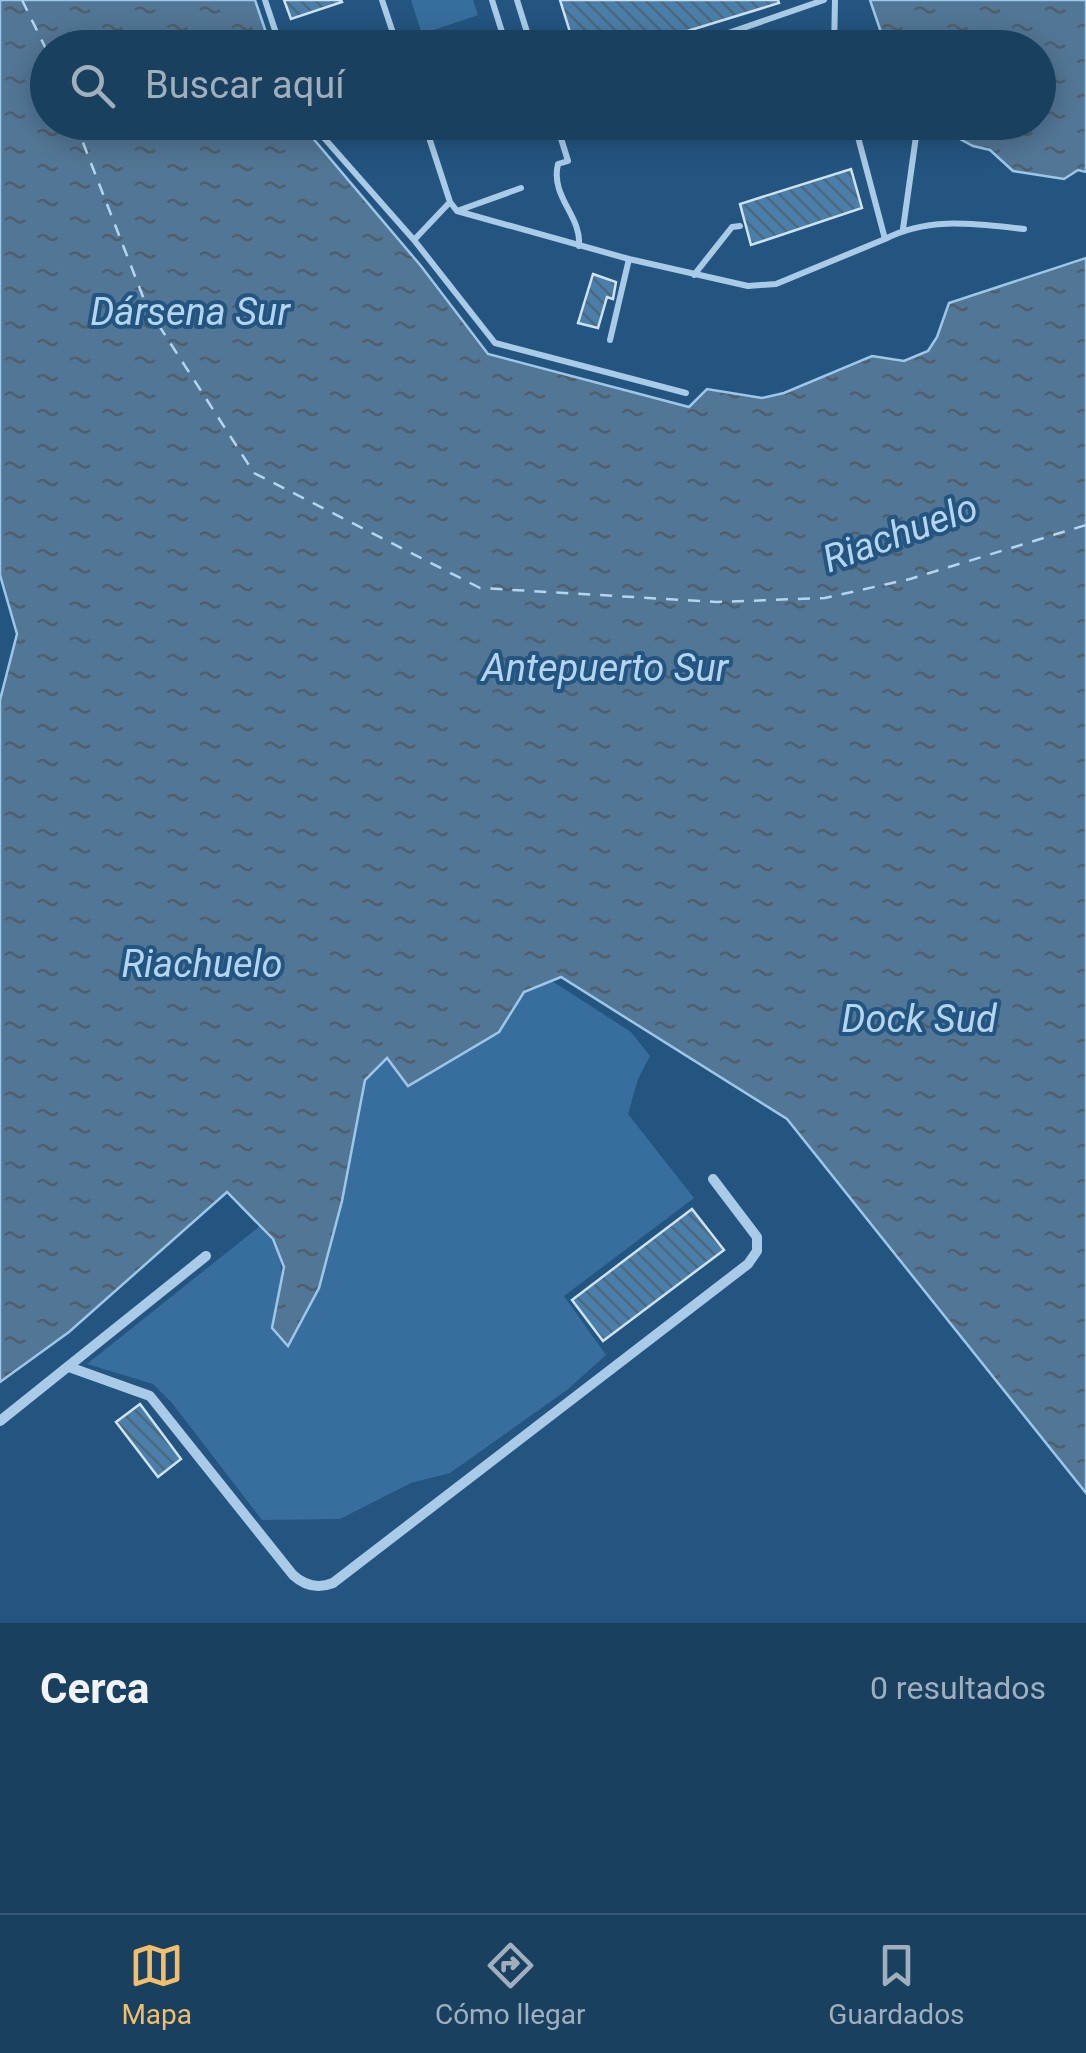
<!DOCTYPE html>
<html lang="es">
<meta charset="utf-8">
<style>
body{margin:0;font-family:Roboto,sans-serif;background:#274b69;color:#f1f3f6}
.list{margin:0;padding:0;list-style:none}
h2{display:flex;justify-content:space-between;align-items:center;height:130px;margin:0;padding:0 40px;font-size:42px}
h2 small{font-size:32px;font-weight:400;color:#9fafbd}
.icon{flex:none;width:55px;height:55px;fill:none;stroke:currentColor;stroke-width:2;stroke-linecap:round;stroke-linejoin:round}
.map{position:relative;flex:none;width:1086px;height:1623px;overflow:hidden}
.search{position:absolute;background:#1a4060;box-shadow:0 5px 25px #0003;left:30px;right:30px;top:30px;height:110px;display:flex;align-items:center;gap:25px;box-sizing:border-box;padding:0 35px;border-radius:55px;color:#9fafbd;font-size:38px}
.sheet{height:290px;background:#1a4060}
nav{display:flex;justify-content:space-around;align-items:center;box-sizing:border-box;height:140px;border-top:2px solid #385975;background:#1a4060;font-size:28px;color:#9fafbd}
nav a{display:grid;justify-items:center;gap:5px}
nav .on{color:#f2be6b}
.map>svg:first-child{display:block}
</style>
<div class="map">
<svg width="1086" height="1623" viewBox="0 0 1086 1623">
<defs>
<pattern id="water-ripples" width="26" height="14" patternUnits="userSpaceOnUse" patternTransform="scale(2.5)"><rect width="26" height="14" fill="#527695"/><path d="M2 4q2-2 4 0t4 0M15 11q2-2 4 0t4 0" fill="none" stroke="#4f5f6d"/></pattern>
<pattern id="building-back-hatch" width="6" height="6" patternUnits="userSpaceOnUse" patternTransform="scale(2.5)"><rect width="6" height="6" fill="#4b7fa9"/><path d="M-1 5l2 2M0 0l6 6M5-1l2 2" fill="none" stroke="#4b687f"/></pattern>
</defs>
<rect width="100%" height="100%" fill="#235580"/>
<path fill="#376e9e" d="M 411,0 L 473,0 L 478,15 L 422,34 Z
M 552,981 L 631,1032 L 650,1056 L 638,1079 L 628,1114 L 694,1198 L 564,1296 L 606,1355 L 567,1390 L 450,1473 L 411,1483 L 340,1519 L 262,1520 L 172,1403 L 153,1384 L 87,1364 L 260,1226 C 293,1260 280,1287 272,1328 L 319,1288 L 342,1201 L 365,1080 L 387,1057 L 408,1086 L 499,1033 L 524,992 Z"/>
<path fill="url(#water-ripples)" stroke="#9dc7e8" stroke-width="2.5" d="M 0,0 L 255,0 L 271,47 L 48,48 L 48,122 L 300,123 L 421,266 L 488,354 L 689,407 L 707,389 L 762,398 L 784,393 L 872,356 L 904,361 L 928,351 L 937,337 L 949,303 L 1086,258 L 1086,1493 L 787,1119 L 561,977 L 524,992 L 499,1032 L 408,1086 L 387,1058 L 365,1080 L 342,1201 L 319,1288 L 288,1346 L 272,1328 L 284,1267 L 273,1239 L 227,1192 L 69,1332 L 0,1382 L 0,700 L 17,634 L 0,575 Z
M 870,0 L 1086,0 L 1086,172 L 1078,170 L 1064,179 L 1013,171 L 990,150 L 973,146 L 936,126 L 936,122 L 1038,122 L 1038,48 L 886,47 Z"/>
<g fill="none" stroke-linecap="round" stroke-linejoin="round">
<path stroke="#b4d5ef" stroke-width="2.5" stroke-dasharray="12 10" stroke-linecap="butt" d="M 22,0 L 48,53
M 75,122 L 147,307 L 254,473 L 480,588 L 717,602 L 825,598 L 910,579 L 1086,525"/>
</g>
<path fill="url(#building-back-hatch)" stroke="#cce3f5" stroke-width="2.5" d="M 284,0 L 341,0 L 342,2 L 291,19 Z
M 560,0 L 778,0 L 779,3 L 632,48 L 575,48 Z
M 851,169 L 862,208 L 751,245 L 740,204 Z
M 593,274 L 616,282 L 613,299 L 607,297 L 598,328 L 578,323 Z
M 692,1209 L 724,1250 L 603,1341 L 572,1300 Z
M 140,1404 L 181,1459 L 158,1477 L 116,1422 Z"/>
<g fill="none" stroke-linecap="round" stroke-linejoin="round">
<path stroke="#a9cbe7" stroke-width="6" d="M 265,0 L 281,48
M 382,0 L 398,48
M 492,0 L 507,48
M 517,0 L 532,48
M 685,48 L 824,0
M 834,48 L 835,0
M 310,122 L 414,240
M 424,122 L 450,202 L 457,211 L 629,259 L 748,286 L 776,284 L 885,239 L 854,122
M 556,122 L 568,161 L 558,164 C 550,197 582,216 579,246
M 427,133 L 459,122
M 450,202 L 414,240 L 495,343 L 686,393
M 457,211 L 521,188
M 903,229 L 918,122
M 885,239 C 929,216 976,224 1024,229
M 694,275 L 732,227 L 740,226
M 610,340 L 629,259"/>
<path stroke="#a9cbe7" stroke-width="10" d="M 69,1367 L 150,1396 L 293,1575 C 305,1586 318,1589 333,1583 L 748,1264 L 757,1251 L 757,1237 L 713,1179
M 0,1421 L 206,1256"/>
</g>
<g text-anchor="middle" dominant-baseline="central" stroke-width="8" stroke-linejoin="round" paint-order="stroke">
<g font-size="38" font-style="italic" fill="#b4d5ef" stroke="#235580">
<text x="190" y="312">Dársena Sur</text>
<text transform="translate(900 533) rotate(-20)">Riachuelo</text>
<text x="605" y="668">Antepuerto Sur</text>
<text x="202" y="964">Riachuelo</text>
<text x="919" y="1019">Dock Sud</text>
</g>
</g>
</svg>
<div class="search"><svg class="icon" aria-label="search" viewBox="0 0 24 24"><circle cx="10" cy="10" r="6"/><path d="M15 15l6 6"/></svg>Buscar aquí</div>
</div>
<section class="sheet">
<h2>Cerca<small>0 resultados</small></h2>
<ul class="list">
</ul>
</section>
<nav>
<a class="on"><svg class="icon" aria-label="map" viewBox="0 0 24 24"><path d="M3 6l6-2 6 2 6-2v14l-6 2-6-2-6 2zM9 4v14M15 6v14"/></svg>Mapa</a>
<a><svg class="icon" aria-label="directions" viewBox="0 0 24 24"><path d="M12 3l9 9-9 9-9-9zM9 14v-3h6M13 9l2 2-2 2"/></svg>Cómo llegar</a>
<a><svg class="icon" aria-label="saved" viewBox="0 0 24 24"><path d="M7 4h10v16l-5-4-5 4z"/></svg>Guardados</a>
</nav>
